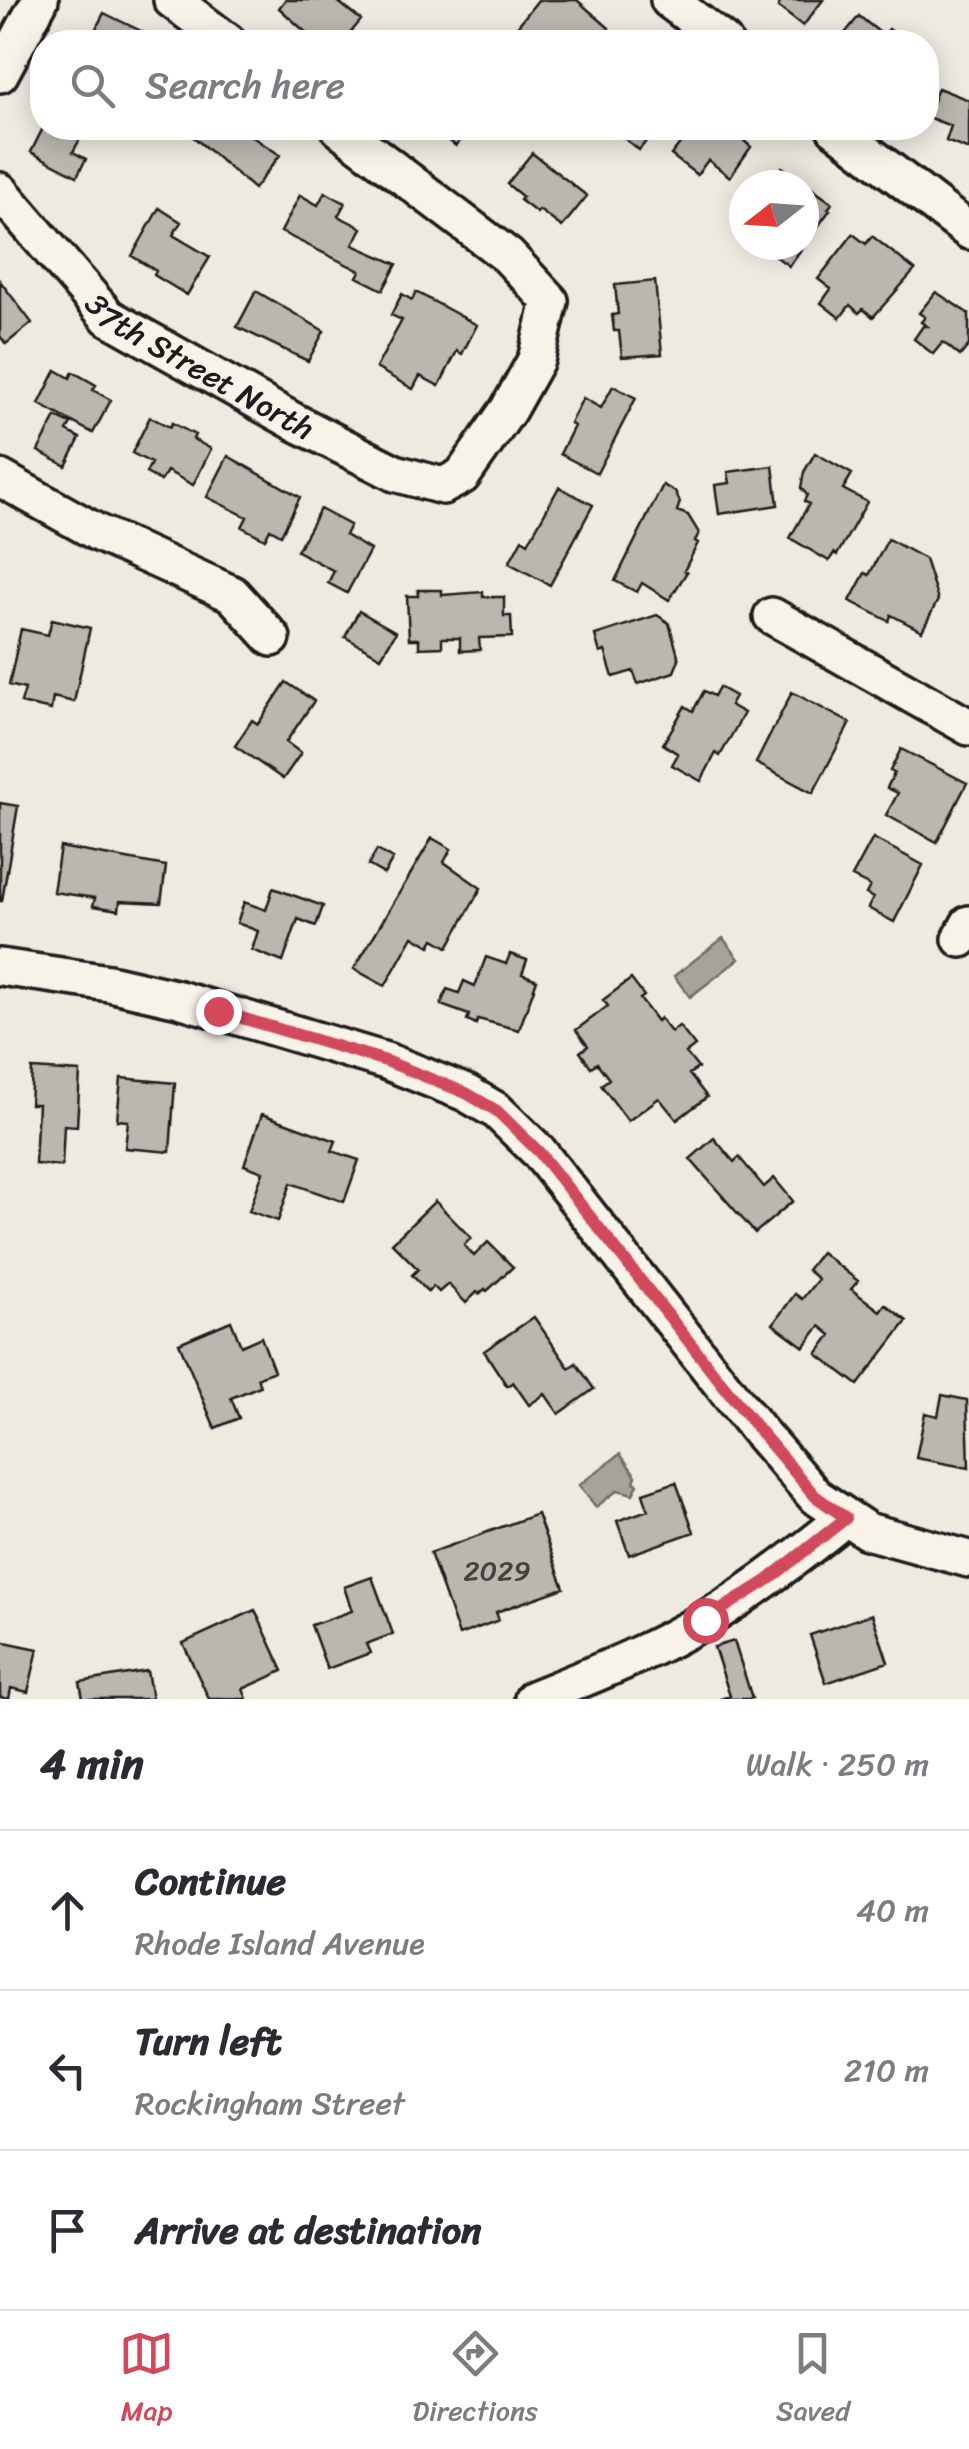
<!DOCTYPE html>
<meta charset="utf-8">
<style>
body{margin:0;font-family:Sriracha,sans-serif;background:#f2f2f3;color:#2b2b33}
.compass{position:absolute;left:729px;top:170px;width:90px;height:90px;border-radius:50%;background:#fff;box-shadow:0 5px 25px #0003;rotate:253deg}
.stop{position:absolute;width:30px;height:30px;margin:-22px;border:8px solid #d1495b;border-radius:50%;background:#fff}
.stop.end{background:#d1495b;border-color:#fff;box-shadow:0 2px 10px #0008}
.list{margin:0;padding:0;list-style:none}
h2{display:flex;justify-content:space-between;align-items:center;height:130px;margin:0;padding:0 40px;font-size:42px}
h2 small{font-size:32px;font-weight:400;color:#7c7c81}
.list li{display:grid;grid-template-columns:65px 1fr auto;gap:30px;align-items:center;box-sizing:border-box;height:160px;padding:0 40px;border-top:2px solid #e1e1e2}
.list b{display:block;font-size:38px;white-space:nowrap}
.list p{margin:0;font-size:32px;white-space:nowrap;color:#7c7c81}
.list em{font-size:32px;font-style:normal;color:#7c7c81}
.icon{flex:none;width:55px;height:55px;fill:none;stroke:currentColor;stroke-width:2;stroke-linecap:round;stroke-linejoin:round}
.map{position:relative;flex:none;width:969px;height:1699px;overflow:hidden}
.search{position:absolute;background:#fff;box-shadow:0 5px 25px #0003;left:30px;right:30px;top:30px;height:110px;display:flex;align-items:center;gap:25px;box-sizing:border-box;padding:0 35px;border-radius:40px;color:#7c7c81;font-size:38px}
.sheet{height:610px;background:#fff}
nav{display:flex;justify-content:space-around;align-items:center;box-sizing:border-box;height:140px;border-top:2px solid #e1e1e2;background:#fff;font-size:28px;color:#7c7c81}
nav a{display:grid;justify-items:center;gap:5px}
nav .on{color:#d1495b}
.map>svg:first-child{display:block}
</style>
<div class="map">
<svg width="969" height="1699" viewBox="0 0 969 1699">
<rect width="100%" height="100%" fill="#eeeae0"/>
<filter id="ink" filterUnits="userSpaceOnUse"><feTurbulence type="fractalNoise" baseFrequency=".01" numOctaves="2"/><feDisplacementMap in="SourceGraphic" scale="20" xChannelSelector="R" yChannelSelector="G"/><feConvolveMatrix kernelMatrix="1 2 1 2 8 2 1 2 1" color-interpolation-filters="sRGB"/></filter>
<g filter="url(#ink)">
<path fill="#a6a39d" stroke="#6f6d69" stroke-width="2.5" d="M 723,938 L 739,959 L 690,997 L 674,976 Z
M 620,1454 L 636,1476 L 634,1482 L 638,1484 L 633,1494 L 618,1490 L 596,1507 L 579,1485 Z"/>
<path fill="#bab7af" stroke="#1c1c1c" stroke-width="2.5" d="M 285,0 L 336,0 L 361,20 L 343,42 L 324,42 L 315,35 L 312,38 L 279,8 Z
M 538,0 L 577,0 L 609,28 L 598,42 L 523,42 L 512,33 Z
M 823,0 L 803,26 L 778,7 L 782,0 Z
M 104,13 L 143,32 L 138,42 L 89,42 Z
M 859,16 L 884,36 L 889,29 L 906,42 L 838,42 Z
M 938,88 L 969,100 L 969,150 L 946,141 L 951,126 L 927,117 Z
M 43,128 L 86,128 L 73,152 L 86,159 L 77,176 L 31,152 Z
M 183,128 L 239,128 L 280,155 L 254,189 Z
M 426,128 L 470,128 L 456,146 L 435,130 L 433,133 Z
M 611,128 L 657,128 L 639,150 Z
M 692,128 L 730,128 L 751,147 L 730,177 L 708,160 L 697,175 L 671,155 Z
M 532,153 L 587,196 L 562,227 L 539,210 L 537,213 L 520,200 L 523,197 L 507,184 Z
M 782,167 L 832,203 L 828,209 L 830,210 L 789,266 L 761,246 L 804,245 L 804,185 L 769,185 Z
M 325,192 L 345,203 L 338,216 L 362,228 L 353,245 L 397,264 L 383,290 L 357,277 L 360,271 L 281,232 L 300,195 L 318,205 Z
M 159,208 L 181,222 L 173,235 L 210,257 L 187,295 L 154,275 L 156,271 L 132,256 Z
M 853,234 L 866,244 L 872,236 L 915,270 L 873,317 L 863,309 L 859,313 L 850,305 L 840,318 L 821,303 L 831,289 L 818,279 Z
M 0,281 L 32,323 L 6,344 L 0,336 Z
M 655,281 L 662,354 L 622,357 L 619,331 L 614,331 L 612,315 L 618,314 L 615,285 Z
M 256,291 L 324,331 L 308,361 L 237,327 Z
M 416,292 L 477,325 L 462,354 L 457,351 L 439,386 L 420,376 L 413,389 L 376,368 L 402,320 L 391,315 L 402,294 L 412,300 Z
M 936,292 L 969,314 L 969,345 L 960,356 L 943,342 L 933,354 L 914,339 L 923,326 L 927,326 L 921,322 L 925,317 L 919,313 Z
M 56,370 L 70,378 L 73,372 L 96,385 L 93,390 L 111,400 L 93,433 L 39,404 Z
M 613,386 L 636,398 L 597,473 L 560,454 L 574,426 L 570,423 L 583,398 L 601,408 Z
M 56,417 L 71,424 L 67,431 L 80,438 L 66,466 L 38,451 Z
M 150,417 L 170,427 L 172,423 L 195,435 L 193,439 L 211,449 L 193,485 L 167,471 L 161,481 L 146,473 L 151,463 L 132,453 Z
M 815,453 L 852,474 L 843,489 L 867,502 L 837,555 L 834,553 L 829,561 L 790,538 L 809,504 L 804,501 L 807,495 L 801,488 L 804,472 Z
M 228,456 L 300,497 L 281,535 L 270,529 L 265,539 L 242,527 L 247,517 L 207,497 Z
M 773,466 L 778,505 L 719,514 L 715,485 L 730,483 L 728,472 Z
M 663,485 L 675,492 L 680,502 L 677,511 L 688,515 L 699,533 L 695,541 L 698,543 L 684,571 L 687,572 L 669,600 L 642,583 L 637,592 L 615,581 Z
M 559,487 L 593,505 L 550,585 L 509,563 L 522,539 L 528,543 Z
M 320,509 L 350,525 L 345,535 L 370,550 L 347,593 L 328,583 L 334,571 L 297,551 Z
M 888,539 L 925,559 L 938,600 L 922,631 L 891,615 L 889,621 L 850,601 L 865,573 L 869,575 Z
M 418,590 L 442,590 L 442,595 L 483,592 L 483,597 L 504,597 L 504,616 L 511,616 L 512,637 L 479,638 L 480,650 L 460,651 L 460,638 L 442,638 L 442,647 L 419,648 L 419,639 L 409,639 L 407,596 L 418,596 Z
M 359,611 L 396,632 L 381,657 L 345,637 Z
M 657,615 L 669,623 L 679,659 L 674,672 L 638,684 L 633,671 L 613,677 L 605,651 L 600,653 L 595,635 Z
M 52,619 L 90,628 L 74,702 L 53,697 L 51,710 L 21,703 L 25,689 L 9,685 L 21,629 L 48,635 Z
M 286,682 L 314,701 L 286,742 L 301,753 L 283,779 L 235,746 L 252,720 L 258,724 Z
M 719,687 L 735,696 L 730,705 L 744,713 L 720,756 L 716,753 L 701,781 L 672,765 L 678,754 L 663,744 L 685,706 L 693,711 L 704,691 L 714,696 Z
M 792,692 L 850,723 L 813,793 L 756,763 Z
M 901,749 L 967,783 L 937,842 L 886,815 L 898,793 L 887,788 L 894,773 L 890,771 Z
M 0,803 L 18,806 L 2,901 L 0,901 Z
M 432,838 L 451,849 L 444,862 L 481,888 L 448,947 L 434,939 L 430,946 L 413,936 L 385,986 L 354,969 Z
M 873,838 L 923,865 L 894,922 L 868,908 L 873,898 L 866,894 L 870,886 L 852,877 Z
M 60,847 L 166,866 L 161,903 L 120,901 L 119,910 L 93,906 L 95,898 L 53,892 Z
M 377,850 L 393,859 L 384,874 L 368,865 Z
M 273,888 L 323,906 L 316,926 L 298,919 L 283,962 L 252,950 L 258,931 L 237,923 L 244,902 L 266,910 Z
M 510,954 L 527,960 L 522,974 L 537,980 L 519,1030 L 478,1019 L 476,1024 L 467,1020 L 469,1015 L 441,1005 L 447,989 L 459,993 L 464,981 L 475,986 L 486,957 L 506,964 Z
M 631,979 L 644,996 L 640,999 L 657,1021 L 660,1018 L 671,1032 L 679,1026 L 695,1046 L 686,1053 L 698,1068 L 689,1074 L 707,1097 L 677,1120 L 659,1098 L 628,1121 L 601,1085 L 609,1079 L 597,1063 L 591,1067 L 580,1052 L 588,1046 L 576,1030 L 608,1006 L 603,1000 Z
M 32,1069 L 80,1072 L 77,1126 L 64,1125 L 62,1166 L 35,1164 L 38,1104 L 30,1104 Z
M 121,1078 L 175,1083 L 170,1152 L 125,1148 L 128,1121 L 117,1120 Z
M 262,1114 L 336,1141 L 332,1151 L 359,1160 L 344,1202 L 291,1183 L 278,1221 L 249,1211 L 263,1172 L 244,1165 Z
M 714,1138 L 734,1162 L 739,1157 L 764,1187 L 774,1178 L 793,1201 L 755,1233 L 690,1159 Z
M 435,1201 L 471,1238 L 464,1245 L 474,1256 L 488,1242 L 513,1267 L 487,1291 L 485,1289 L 479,1294 L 477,1292 L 466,1303 L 448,1284 L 439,1292 L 433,1286 L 428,1292 L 412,1275 L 418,1269 L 392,1243 Z
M 821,1252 L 858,1281 L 851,1289 L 880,1311 L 885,1304 L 907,1321 L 858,1385 L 817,1354 L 831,1335 L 820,1326 L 804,1347 L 773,1324 L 795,1294 L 802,1299 L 818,1279 L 807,1270 Z
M 534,1317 L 569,1368 L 576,1363 L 594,1389 L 559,1414 L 545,1394 L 529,1405 L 513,1382 L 507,1386 L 484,1351 Z
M 231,1321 L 241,1346 L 261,1337 L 274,1371 L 257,1378 L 260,1386 L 231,1398 L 239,1418 L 215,1428 L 179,1343 Z
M 942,1395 L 967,1400 L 969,1468 L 916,1458 L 925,1413 L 938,1416 Z
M 676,1482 L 694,1532 L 629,1555 L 617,1521 L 648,1510 L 643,1493 Z
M 537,1514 L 564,1588 L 496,1612 L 499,1620 L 459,1635 L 430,1553 Z
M 372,1577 L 393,1634 L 366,1644 L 370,1653 L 327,1669 L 311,1625 L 352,1611 L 344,1587 Z
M 255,1610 L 283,1671 L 243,1689 L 247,1699 L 209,1699 L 183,1643 Z
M 872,1614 L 888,1662 L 826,1683 L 810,1635 Z
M 0,1641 L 38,1649 L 28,1692 L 11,1688 L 9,1699 L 0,1697 Z
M 734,1641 L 752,1698 L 749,1699 L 720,1699 L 730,1696 L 714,1647 Z
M 147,1671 L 152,1699 L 83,1699 L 80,1682 Z"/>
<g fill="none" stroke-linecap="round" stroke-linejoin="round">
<g stroke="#1c1c1c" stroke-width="42">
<g id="minor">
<path d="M 172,0 L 228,42"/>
<path d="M 669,0 L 724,42"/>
<path d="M 0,74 L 40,0"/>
<path d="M 835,128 L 969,231"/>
<path id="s1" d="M 0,191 L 108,317 L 293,421 L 395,473 L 443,486 L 462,476 L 508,410 L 536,360 L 550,301 L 508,256 L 339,128"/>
<path d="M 0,478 L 98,533 L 232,594 L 272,638"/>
<path d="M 772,616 L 969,727"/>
<path d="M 961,939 L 969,924"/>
<path d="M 0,967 L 109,983 L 179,999 L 386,1061 L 466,1093 L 497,1111 L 539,1152 L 757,1429 L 815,1496 L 867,1531 L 969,1559"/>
<path d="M 533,1699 C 592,1675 654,1651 708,1618 C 757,1588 801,1554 845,1518"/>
</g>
</g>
<use href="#minor" stroke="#f7f3e8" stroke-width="35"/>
</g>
</g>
<g fill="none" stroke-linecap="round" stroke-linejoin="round" filter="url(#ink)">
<path stroke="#d1495b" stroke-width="12" d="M 218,1011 L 386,1061 L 466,1093 L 497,1111 L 539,1152 L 758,1429 L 815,1496 L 846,1518 L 768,1580 L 705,1620"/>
</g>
<g text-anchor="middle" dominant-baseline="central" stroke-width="10" stroke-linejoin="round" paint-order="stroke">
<g font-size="28" fill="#444341">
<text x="497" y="1570">2029</text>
</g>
<g font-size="32" fill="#1c1c1c" stroke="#f7f3e8">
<text stroke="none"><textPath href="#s1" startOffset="270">37th Street North</textPath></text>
</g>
</g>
</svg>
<svg class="compass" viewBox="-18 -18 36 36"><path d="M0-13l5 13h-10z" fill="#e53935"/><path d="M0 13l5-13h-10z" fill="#7c7c81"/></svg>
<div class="stop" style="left:705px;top:1620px"></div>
<div class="stop end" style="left:218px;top:1011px"></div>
<div class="search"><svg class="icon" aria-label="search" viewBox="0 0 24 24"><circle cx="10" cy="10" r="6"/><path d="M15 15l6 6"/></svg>Search here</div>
</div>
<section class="sheet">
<h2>4 min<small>Walk · 250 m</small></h2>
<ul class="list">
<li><svg class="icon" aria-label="ahead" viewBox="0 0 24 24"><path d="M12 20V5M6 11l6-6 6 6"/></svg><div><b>Continue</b><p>Rhode Island Avenue</p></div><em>40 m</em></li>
<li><svg class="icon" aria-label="left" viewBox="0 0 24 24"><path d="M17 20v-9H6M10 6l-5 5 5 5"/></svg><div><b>Turn left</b><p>Rockingham Street</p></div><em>210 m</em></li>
<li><svg class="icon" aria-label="arrive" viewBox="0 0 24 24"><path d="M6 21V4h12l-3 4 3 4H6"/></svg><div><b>Arrive at destination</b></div></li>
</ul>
</section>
<nav>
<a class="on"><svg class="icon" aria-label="map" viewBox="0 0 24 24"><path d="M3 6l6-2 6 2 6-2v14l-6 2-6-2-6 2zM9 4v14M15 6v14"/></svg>Map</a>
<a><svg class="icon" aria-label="directions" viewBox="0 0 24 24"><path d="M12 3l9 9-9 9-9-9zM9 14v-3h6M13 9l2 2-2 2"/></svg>Directions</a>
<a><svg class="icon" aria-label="saved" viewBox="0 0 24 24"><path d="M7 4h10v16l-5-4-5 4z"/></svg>Saved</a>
</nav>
